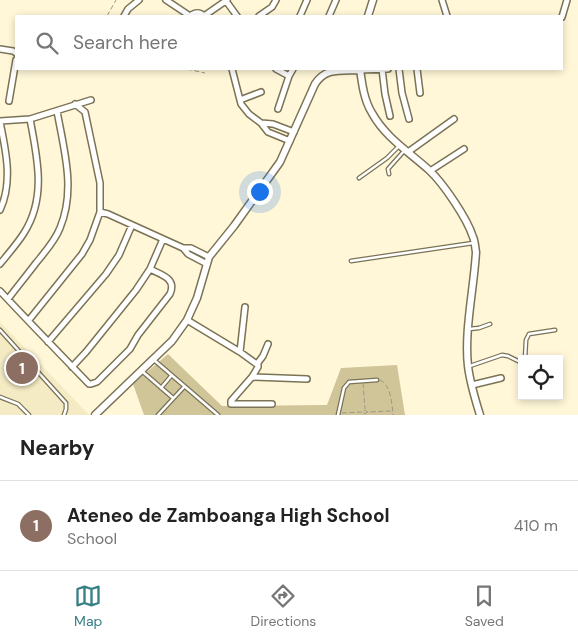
<!DOCTYPE html>
<style>
body{margin:0;font-family:"DM Sans",sans-serif;background:#f2f2f2;color:#222}
.controls{position:absolute;right:15px;bottom:15px;display:grid;overflow:hidden;border-radius:0px;box-shadow:0 2px 8px #0003}
.controls button{width:45px;height:45px;display:grid;place-items:center;padding:0;border:0;border-bottom:1px solid #e0e0e0;background:#fff;color:#222;font:25px sans-serif}
.you{position:absolute;left:259px;top:191px;width:18px;height:18px;margin:-12px;border:4px solid #fff;border-radius:50%;background:#1a73e8;box-shadow:0 0 0 8px #1a73e833}
.badge{display:grid;place-items:center;width:32px;height:32px;border-radius:50%;background:#367f83;color:#fff;font-size:16px;font-weight:700}
.pin{position:absolute;translate:-50% -50%;border:2px solid #fff;box-shadow:0 1px 5px #0006}
.list{margin:0;padding:0;list-style:none}
h2{display:flex;justify-content:space-between;align-items:center;height:65px;margin:0;padding:0 20px;font-size:21px}
h2 small{font-size:16px;font-weight:400;color:#767676}
.list li{display:grid;grid-template-columns:32px 1fr auto;gap:15px;align-items:center;box-sizing:border-box;height:90px;padding:0 20px;border-top:1px solid #e0e0e0}
.list b{display:block;font-size:19px;white-space:nowrap}
.list p{margin:0;font-size:16px;white-space:nowrap;color:#767676}
.list em{font-size:16px;font-style:normal;color:#767676}
.icon{flex:none;width:28px;height:28px;fill:none;stroke:currentColor;stroke-width:2;stroke-linecap:round;stroke-linejoin:round}
.map{position:relative;flex:none;width:578px;height:415px;overflow:hidden}
.search{position:absolute;background:#fff;box-shadow:0 2px 8px #0003;left:15px;right:15px;top:15px;height:55px;display:flex;align-items:center;gap:12px;box-sizing:border-box;padding:0 18px;border-radius:0px;color:#767676;font-size:19px}
.sheet{height:155px;background:#fff}
nav{display:flex;justify-content:space-around;align-items:center;box-sizing:border-box;height:70px;border-top:1px solid #e0e0e0;background:#fff;font-size:14px;color:#767676}
nav a{display:grid;justify-items:center;gap:2px}
nav .on{color:#367f83}
.map>svg:first-child{display:block}
</style>
<div class="map">
<svg width="578" height="415" viewBox="0 0 578 415">
<rect width="100%" height="100%" fill="#fff7d7"/>
<path fill="#f4eac3" d="M 0,322 L 89,415 L 0,415 Z"/>
<path fill="#d0c499" d="M 168,354 L 222,406 L 327,405 L 341,368 L 397,365 L 405,415 L 144,415 L 133,384 Z"/>
<g fill="none" stroke-linecap="round" stroke-linejoin="round">
<g stroke="#7a7356" stroke-width="5">
<path id="service" d="M 389,174 L 388,169 L 404,151
M 359,178 L 387,158 L 399,146
M 351,261 L 473,243
M 469,329 L 479,328 L 490,324
M 0,330 L 66,403 L 66,409 L 64,415
M 525,359 L 526,340 L 529,334 L 555,330
M 154,360 L 218,415
M 470,366 L 502,355 L 508,356 L 522,363
M 143,372 L 173,398
M 161,388 L 171,376
M 0,397 L 18,404 L 29,415
M 158,415 L 184,387
M 338,415 L 344,388 L 349,382 L 377,380"/>
</g>
<g stroke="#7a7356" stroke-width="8">
<path id="minor" d="M 166,0 L 190,16
M 442,0 L 447,16
M 226,1 L 237,16
M 124,16 L 128,9 L 139,0
M 190,16 C 195,12 200,12 204,16
M 204,16 L 227,0
M 259,16 L 272,7 L 276,0
M 300,16 L 307,0
M 329,16 L 336,0
M 562,17 L 567,0
M 0,49 L 13,51 L 16,53
M 232,69 L 241,104 L 249,114 L 261,123 L 268,132 L 290,141
M 276,69 L 289,76
M 382,69 L 385,94 L 390,116
M 399,69 L 402,93 L 409,119
M 417,69 L 420,93
M 360,70 L 388,69
M 240,100 L 261,92
M 9,101 L 16,60
M 278,109 L 289,76 L 293,69
M 0,121 L 30,119 L 91,100
M 0,122 C 6,151 13,182 0,210
M 261,123 L 273,124 L 294,132
M 408,152 L 454,119
M 430,171 L 464,149
M 100,212 L 108,214 L 183,248
M 0,264 C 8,254 17,244 24,233 C 47,197 37,157 30,119
M 207,264 L 188,254 L 183,248 L 191,248 L 209,257
M 0,291 C 29,322 59,353 89,384 L 91,384 L 97,382 L 130,349 L 138,335 L 170,294 C 177,278 161,275 150,269
M 8,299 C 17,287 27,275 36,263 C 45,252 55,241 60,228 C 76,190 64,150 57,111
M 29,320 L 82,254 L 90,240 L 100,212 L 100,183 L 85,112 L 75,104
M 187,320 L 240,352 L 258,365 L 258,367 L 252,377 L 231,401 L 231,404 L 272,404
M 48,342 L 106,274 L 119,255 L 132,225
M 240,352 L 245,307
M 257,364 L 263,356 L 268,344
M 72,367 L 86,352 L 136,290 L 150,269 L 163,239
M 252,377 L 307,379
M 472,385 L 501,378"/>
</g>
<g stroke="#7a7356" stroke-width="9">
<path id="tertiary" d="M 368,16 L 373,0
M 360,69 C 362,84 364,100 372,113 C 385,137 409,152 429,170 C 443,183 467,218 473,237 C 475,241 475,247 476,252 C 474,288 464,331 468,366 C 470,383 475,399 480,415
M 95,415 L 172,341 L 187,320 L 197,298 L 209,257 L 234,226 L 280,162 L 315,84 C 326,67 341,71 360,70"/>
</g>
<path stroke="#9f9982" stroke-width="1" stroke-dasharray="5 2.5" stroke-linecap="butt" d="M 107,16 L 116,0
M 187,69 L 205,73
M 380,380 C 391,385 392,404 393,415
M 363,383 L 365,409
M 367,412 L 365,414 L 363,412 L 365,410 L 367,412 L 392,411
M 342,413 L 363,412"/>
<use href="#service" stroke="#fff" stroke-width="2.5"/>
<use href="#minor" stroke="#fff" stroke-width="5"/>
<use href="#tertiary" stroke="#fff" stroke-width="6"/>
</g>
</svg>
<div class="controls">
<button><svg class="icon" aria-label="locate" viewBox="0 0 24 24"><circle cx="12" cy="12" r="6"/><path d="M12 2v4M12 18v4M2 12h4M18 12h4"/></svg></button>
</div>
<div class="you"></div>
<div class="pin badge" style="left:22px;top:368px;background:#8d6e63">1</div>
<div class="search"><svg class="icon" aria-label="search" viewBox="0 0 24 24"><circle cx="10" cy="10" r="6"/><path d="M15 15l6 6"/></svg>Search here</div>
</div>
<section class="sheet">
<h2>Nearby<small></small></h2>
<ul class="list">
<li><span class="badge" style="background:#8d6e63">1</span><div><b>Ateneo de Zamboanga High School</b><p>School</p></div><em>410 m</em></li>
</ul>
</section>
<nav>
<a class="on"><svg class="icon" aria-label="map" viewBox="0 0 24 24"><path d="M3 6l6-2 6 2 6-2v14l-6 2-6-2-6 2zM9 4v14M15 6v14"/></svg>Map</a>
<a><svg class="icon" aria-label="directions" viewBox="0 0 24 24"><path d="M12 3l9 9-9 9-9-9zM9 14v-3h6M13 9l2 2-2 2"/></svg>Directions</a>
<a><svg class="icon" aria-label="saved" viewBox="0 0 24 24"><path d="M7 4h10v16l-5-4-5 4z"/></svg>Saved</a>
</nav>
